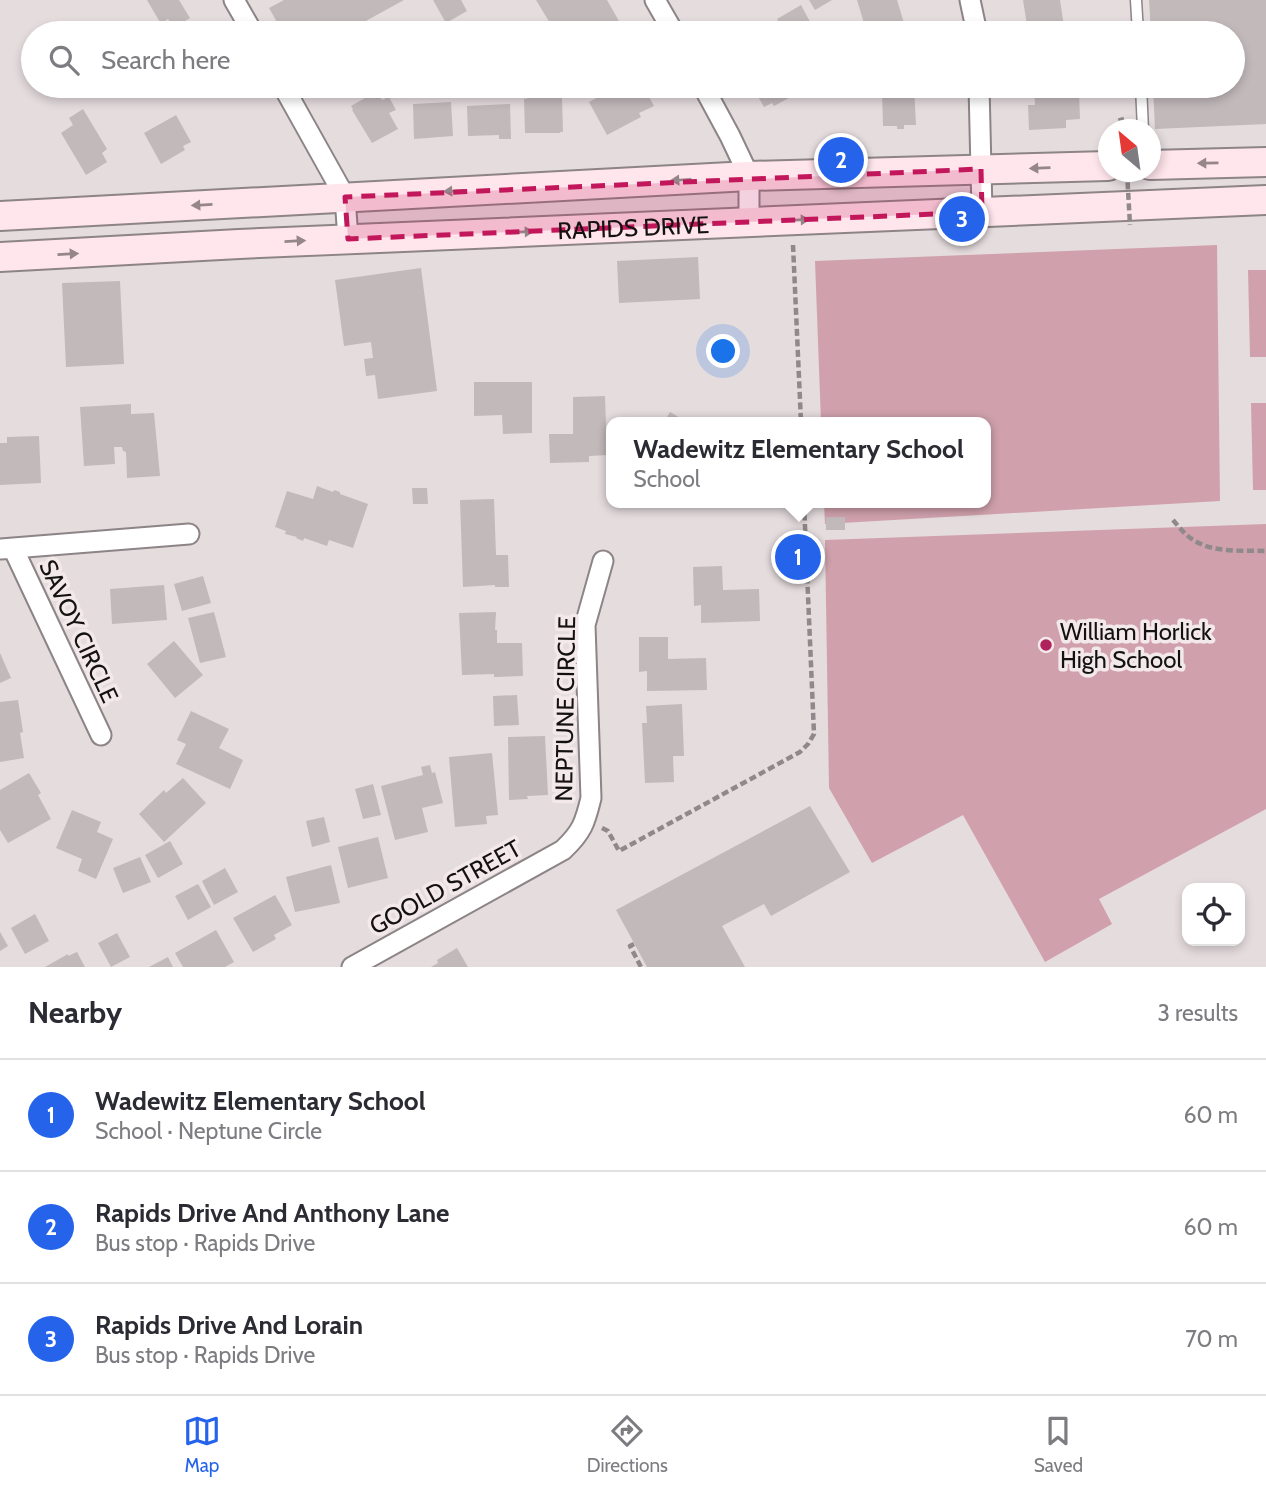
<!DOCTYPE html>
<meta charset="utf-8">
<style>
body{margin:0;font-family:Cabin,sans-serif;background:#f2f2f3;color:#2b2b33}
.controls{position:absolute;right:21px;bottom:21px;display:grid;overflow:hidden;border-radius:14px;box-shadow:0 4px 10px #0003}
.controls button{width:63px;height:63px;display:grid;place-items:center;padding:0;border:0;border-bottom:2px solid #e1e1e2;background:#fff;color:#2b2b33;font:35px sans-serif}
.compass{position:absolute;left:1098px;top:119px;width:63px;height:63px;border-radius:50%;background:#fff;box-shadow:0 4px 10px #0003;rotate:331deg}
.you{position:absolute;left:724px;top:352px;width:24px;height:24px;margin:-18px;border:5px solid #fff;border-radius:50%;background:#1a73e8;box-shadow:0 0 0 10px #1a73e833}
.badge{display:grid;place-items:center;width:46px;height:46px;border-radius:50%;background:#2563eb;color:#fff;font-size:23px;font-weight:700}
.pin{position:absolute;translate:-50% -50%;border:4px solid #fff;box-shadow:0 2px 7px #0006}
.popup{position:absolute;left:606px;top:417px;width:385px;height:91px;box-sizing:border-box;display:grid;place-content:center;border-radius:14px;background:#fff;filter:drop-shadow(0 2px 5px #0005);font-size:23px;white-space:nowrap;color:#7c7c81}
.popup b{font-size:26px;color:#2b2b33}
.popup::after{content:'';position:absolute;left:50%;top:100%;margin-left:-14px;border:14px solid transparent;border-top-color:#fff}
.list{margin:0;padding:0;list-style:none}
h2{display:flex;justify-content:space-between;align-items:center;height:91px;margin:0;padding:0 28px;font-size:30px}
h2 small{font-size:23px;font-weight:400;color:#7c7c81}
.list li{display:grid;grid-template-columns:46px 1fr auto;gap:21px;align-items:center;box-sizing:border-box;height:112px;padding:0 28px;border-top:2px solid #e1e1e2}
.list b{display:block;font-size:26px;white-space:nowrap}
.list p{margin:0;font-size:23px;white-space:nowrap;color:#7c7c81}
.list em{font-size:23px;font-style:normal;color:#7c7c81}
.icon{flex:none;width:38px;height:38px;fill:none;stroke:currentColor;stroke-width:2;stroke-linecap:round;stroke-linejoin:round}
.map{position:relative;flex:none;width:1266px;height:967px;overflow:hidden}
.search{position:absolute;background:#fff;box-shadow:0 4px 10px #0003;left:21px;right:21px;top:21px;height:77px;display:flex;align-items:center;gap:18px;box-sizing:border-box;padding:0 24px;border-radius:38px;color:#7c7c81;font-size:26px}
.sheet{height:427px;background:#fff}
nav{display:flex;justify-content:space-around;align-items:center;box-sizing:border-box;height:98px;border-top:2px solid #e1e1e2;background:#fff;font-size:19px;color:#7c7c81}
nav a{display:grid;justify-items:center;gap:4px}
nav .on{color:#2563eb}
.map>svg:first-child{display:block}
</style>
<div class="map">
<svg width="1266" height="967" viewBox="0 0 1266 967">
<rect width="100%" height="100%" fill="#e5dcde"/>
<path fill="#d0a1ac" d="M 1217,245 L 1220,501 L 825,524 L 824,503 L 985,503 L 985,422 L 821,422 L 815,261 Z
M 1248,270 L 1266,270 L 1266,357 L 1250,357 Z
M 1251,403 L 1266,403 L 1266,490 L 1253,490 Z
M 1266,524 L 1266,809 L 1099,899 L 1112,924 L 1045,962 L 963,815 L 872,863 L 829,788 L 825,540 Z"/>
<path fill="#c2b9bb" d="M 147,0 L 179,0 L 190,18 L 174,28 L 168,19 L 161,24 Z
M 284,0 L 404,0 L 344,33 L 283,33 L 269,8 Z
M 433,0 L 461,0 L 467,11 L 446,23 Z
M 536,0 L 607,0 L 620,23 L 602,33 L 556,33 Z
M 809,0 L 832,0 L 815,10 Z
M 857,0 L 897,0 L 907,33 L 867,33 Z
M 1023,0 L 1060,0 L 1065,33 L 1033,33 L 1031,24 L 1027,25 Z
M 1149,0 L 1266,0 L 1266,124 L 1155,129 L 1153,86 L 1233,86 L 1233,33 L 1151,33 Z
M 801,5 L 815,31 L 811,33 L 785,33 L 777,19 Z
M 619,86 L 643,86 L 654,106 L 639,113 L 641,117 L 607,135 L 589,102 Z
M 752,86 L 811,86 L 774,106 L 772,103 L 764,107 Z
M 877,86 L 906,86 L 906,88 L 877,89 Z
M 907,86 L 914,86 L 916,125 L 904,125 L 904,129 L 897,129 L 897,126 L 883,126 L 882,91 L 907,90 Z
M 1034,86 L 1076,86 L 1077,92 L 1079,92 L 1080,119 L 1066,120 L 1066,128 L 1029,130 L 1028,105 L 1035,105 Z
M 545,89 L 545,98 L 562,98 L 563,132 L 560,132 L 560,133 L 525,133 L 524,99 L 527,99 L 527,90 Z
M 377,91 L 382,100 L 389,97 L 396,110 L 389,113 L 398,129 L 372,143 L 352,110 L 353,109 L 351,106 Z
M 451,102 L 453,136 L 414,139 L 413,104 Z
M 510,104 L 511,139 L 499,139 L 499,135 L 468,136 L 467,106 Z
M 83,109 L 107,149 L 102,153 L 107,162 L 86,175 L 61,133 L 73,125 L 69,118 Z
M 176,115 L 191,142 L 183,146 L 185,150 L 161,164 L 144,133 Z
M 698,257 L 700,299 L 619,303 L 617,261 Z
M 421,268 L 437,391 L 378,399 L 375,375 L 366,376 L 364,359 L 373,358 L 371,342 L 344,346 L 335,280 Z
M 120,281 L 124,364 L 66,367 L 62,283 Z
M 474,382 L 532,382 L 532,433 L 503,434 L 502,415 L 474,416 Z
M 605,396 L 607,455 L 589,456 L 589,462 L 550,463 L 549,434 L 573,434 L 573,397 Z
M 131,404 L 131,414 L 154,413 L 160,476 L 127,478 L 126,452 L 123,451 L 122,447 L 114,447 L 115,464 L 84,466 L 80,407 Z
M 670,412 L 687,422 L 664,422 Z
M 39,436 L 41,483 L 0,485 L 0,443 L 7,443 L 7,437 Z
M 317,486 L 333,492 L 334,490 L 340,492 L 340,494 L 368,504 L 353,548 L 329,540 L 327,546 L 304,538 L 303,541 L 296,538 L 297,537 L 285,534 L 286,531 L 275,527 L 287,491 L 313,499 Z
M 412,488 L 427,488 L 428,504 L 413,504 Z
M 494,499 L 496,555 L 508,555 L 509,587 L 495,587 L 495,585 L 463,587 L 460,500 Z
M 826,517 L 845,517 L 845,530 L 826,530 Z
M 722,566 L 723,590 L 759,589 L 760,621 L 701,623 L 701,605 L 694,606 L 693,567 Z
M 203,576 L 211,603 L 182,611 L 174,584 Z
M 164,585 L 167,620 L 112,624 L 110,589 Z
M 214,612 L 226,657 L 200,663 L 188,618 Z
M 496,612 L 495,630 L 497,630 L 497,643 L 522,643 L 523,676 L 494,677 L 494,674 L 462,675 L 459,613 Z
M 639,637 L 668,637 L 668,659 L 706,658 L 707,690 L 647,691 L 647,671 L 639,672 Z
M 174,641 L 203,675 L 175,698 L 147,664 Z
M 0,653 L 11,678 L 0,683 Z
M 517,695 L 519,725 L 494,726 L 493,696 Z
M 18,700 L 23,732 L 20,733 L 24,758 L 0,762 L 0,702 Z
M 682,704 L 684,756 L 673,756 L 674,782 L 645,783 L 642,723 L 647,723 L 646,706 Z
M 191,711 L 229,729 L 219,748 L 243,760 L 230,789 L 176,764 L 186,744 L 177,740 Z
M 545,736 L 548,795 L 527,796 L 528,799 L 509,800 L 508,737 Z
M 492,753 L 498,815 L 486,816 L 487,824 L 455,827 L 449,757 Z
M 430,765 L 432,773 L 435,772 L 443,803 L 422,808 L 428,832 L 395,840 L 381,786 L 423,775 L 421,767 Z
M 29,773 L 41,793 L 38,795 L 51,819 L 8,843 L 0,830 L 0,790 Z
M 183,778 L 206,803 L 164,842 L 139,814 L 164,790 L 166,793 Z
M 373,784 L 381,815 L 363,819 L 355,789 Z
M 810,806 L 850,872 L 771,916 L 764,904 L 722,926 L 745,967 L 647,967 L 616,910 Z
M 72,810 L 101,822 L 97,832 L 113,839 L 96,879 L 78,871 L 82,859 L 56,848 Z
M 324,817 L 330,842 L 312,847 L 306,821 Z
M 378,837 L 388,878 L 348,888 L 338,847 Z
M 170,841 L 183,864 L 158,878 L 145,855 Z
M 140,857 L 151,882 L 123,893 L 113,868 Z
M 331,865 L 340,903 L 295,912 L 286,877 Z
M 225,868 L 238,892 L 214,905 L 202,881 Z
M 198,884 L 211,907 L 188,920 L 175,896 Z
M 275,895 L 292,925 L 274,935 L 276,939 L 253,952 L 233,918 Z
M 35,914 L 49,941 L 25,954 L 11,928 Z
M 216,930 L 234,962 L 225,967 L 183,967 L 175,953 Z
M 0,932 L 8,946 L 0,951 Z
M 117,933 L 130,957 L 111,967 L 98,943 Z
M 457,948 L 468,967 L 431,967 L 438,963 L 437,960 Z
M 77,952 L 85,967 L 45,967 L 68,954 L 68,956 Z
M 168,957 L 173,967 L 149,967 Z"/>
<g fill="none" stroke-linecap="round" stroke-linejoin="round">
<g stroke="#8c8486" stroke-width="13">
<path id="lane" d="M 1136,0 L 1138,33
M 1141,86 L 1143,130"/>
</g>
<g stroke="#8c8486" stroke-width="23">
<path id="street" d="M 234,0 L 253,33
M 655,0 L 674,33
M 970,0 L 977,33
M 283,86 L 345,197 L 348,239
M 703,86 L 730,136 L 749,176 L 749,222
M 979,86 L 982,212
M 13,548 L 101,735
M 1,549 L 189,534
M 352,967 L 563,850 C 582,832 585,823 591,798 L 585,625 L 603,561"/>
</g>
<g stroke="#8c8486" stroke-width="32">
<g id="secondary">
<path d="M 1150,165 L 1266,162"/>
<path d="M 0,216 L 749,176 L 1108,166"/>
<path id="s1" d="M 0,257 L 239,244 L 1266,200"/>
</g>
</g>
<path stroke="#90898b" stroke-width="4.5" stroke-dasharray="7 3.5" stroke-linecap="butt" d="M 1117,130 L 1117,121 L 1124,119
M 793,245 L 801,422
M 1173,520 C 1178,526 1183,532 1189,537 C 1211,554 1240,550 1266,551
M 602,828 L 608,831 L 619,851 L 800,752 L 808,744 L 814,734 L 804,503
M 634,944 L 630,946 L 641,967"/>
<use href="#lane" stroke="#fff" stroke-width="10"/>
<use href="#street" stroke="#fff" stroke-width="19"/>
<use href="#secondary" stroke="#ffe5ec" stroke-width="28"/>
<path stroke="#90898b" stroke-width="4.5" stroke-dasharray="7 3.5" stroke-linecap="butt" d="M 1127,172 L 1130,225"/>
</g>
<defs><path id="oneway-solid" d="M-6-.8H1V-3.2L6.5 0L1 3.2V.8H-6Z" transform="scale(1.75)"/></defs>
<g fill="#958689">
<use href="#oneway-solid" transform="translate(1208 163) rotate(179)"/>
<use href="#oneway-solid" transform="translate(1040 168) rotate(178)"/>
<use href="#oneway-solid" transform="translate(681 180) rotate(177)"/>
<use href="#oneway-solid" transform="translate(454 191) rotate(177)"/>
<use href="#oneway-solid" transform="translate(202 205) rotate(177)"/>
<use href="#oneway-solid" transform="translate(799 220) rotate(-2)"/>
<use href="#oneway-solid" transform="translate(523 232) rotate(-2)"/>
<use href="#oneway-solid" transform="translate(295 241) rotate(-3)"/>
<use href="#oneway-solid" transform="translate(68 254) rotate(-3)"/>
</g>
<path fill="#c2185b" fill-opacity="0.2" stroke="#c2185b" stroke-width="5" stroke-dasharray="14 9" stroke-linejoin="round" d="M 981,169 L 982,212 L 348,239 L 345,197 Z"/>
<circle fill="#af225b" stroke="#f3e9eb" stroke-width="2.5" cx="1046" cy="645" r="7"/>
<g text-anchor="middle" dominant-baseline="central" stroke-width="7" stroke-linejoin="round" paint-order="stroke">
<g font-size="24" fill="#141111" stroke="#f3e9eb">
<text stroke="none"><textPath href="#s1" startOffset="634">RAPIDS DRIVE</textPath></text>
<text transform="translate(79 631) rotate(65)">SAVOY CIRCLE</text>
<text transform="translate(565 709) rotate(-89)">NEPTUNE CIRCLE</text>
<text transform="translate(445 887) rotate(-29)">GOOLD STREET</text>
</g>
<g font-size="24" fill="#141111" stroke="#f3e9eb" text-anchor="start">
<text x="1060" y="631">William Horlick<tspan x="1060" dy="28">High School</tspan></text>
</g>
</g>
</svg>
<div class="controls">
<button><svg class="icon" aria-label="locate" viewBox="0 0 24 24"><circle cx="12" cy="12" r="6"/><path d="M12 2v4M12 18v4M2 12h4M18 12h4"/></svg></button>
</div>
<svg class="compass" viewBox="-18 -18 36 36"><path d="M0-13l5 13h-10z" fill="#e53935"/><path d="M0 13l5-13h-10z" fill="#7c7c81"/></svg>
<div class="you"></div>
<div class="pin badge" style="left:798px;top:557px">1</div>
<div class="popup"><b>Wadewitz Elementary School</b>School</div>
<div class="pin badge" style="left:841px;top:160px">2</div>
<div class="pin badge" style="left:962px;top:219px">3</div>
<div class="search"><svg class="icon" aria-label="search" viewBox="0 0 24 24"><circle cx="10" cy="10" r="6"/><path d="M15 15l6 6"/></svg>Search here</div>
</div>
<section class="sheet">
<h2>Nearby<small>3 results</small></h2>
<ul class="list">
<li><span class="badge">1</span><div><b>Wadewitz Elementary School</b><p>School · Neptune Circle</p></div><em>60 m</em></li>
<li><span class="badge">2</span><div><b>Rapids Drive And Anthony Lane</b><p>Bus stop · Rapids Drive</p></div><em>60 m</em></li>
<li><span class="badge">3</span><div><b>Rapids Drive And Lorain</b><p>Bus stop · Rapids Drive</p></div><em>70 m</em></li>
</ul>
</section>
<nav>
<a class="on"><svg class="icon" aria-label="map" viewBox="0 0 24 24"><path d="M3 6l6-2 6 2 6-2v14l-6 2-6-2-6 2zM9 4v14M15 6v14"/></svg>Map</a>
<a><svg class="icon" aria-label="directions" viewBox="0 0 24 24"><path d="M12 3l9 9-9 9-9-9zM9 14v-3h6M13 9l2 2-2 2"/></svg>Directions</a>
<a><svg class="icon" aria-label="saved" viewBox="0 0 24 24"><path d="M7 4h10v16l-5-4-5 4z"/></svg>Saved</a>
</nav>
